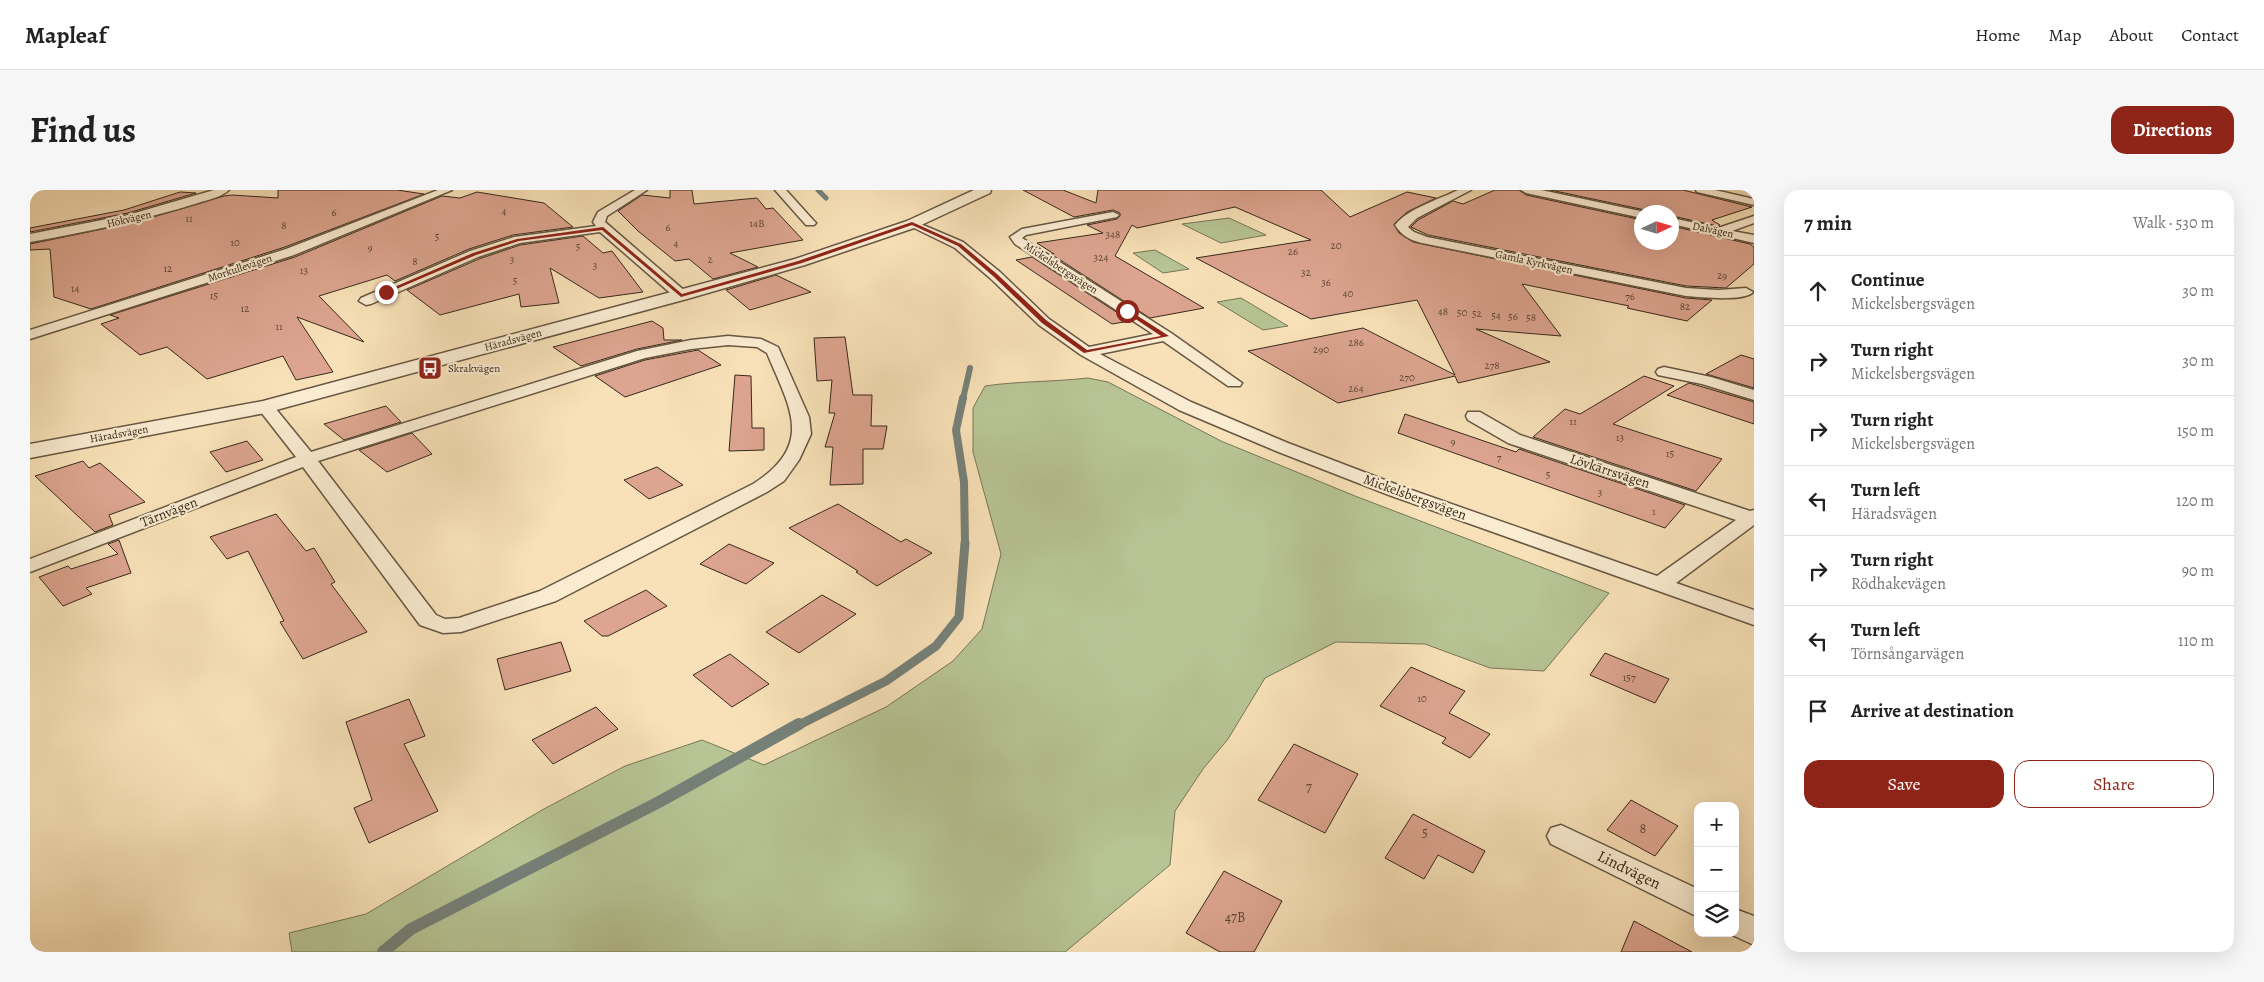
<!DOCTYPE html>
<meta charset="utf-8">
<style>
body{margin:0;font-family:Alegreya,serif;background:#f6f6f6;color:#222}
.controls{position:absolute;right:15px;bottom:15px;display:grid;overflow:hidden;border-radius:10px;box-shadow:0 5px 20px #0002}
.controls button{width:45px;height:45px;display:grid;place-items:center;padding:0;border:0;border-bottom:1px solid #e0e0e0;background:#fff;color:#222;font:25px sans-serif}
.compass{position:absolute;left:1604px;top:15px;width:45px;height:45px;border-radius:50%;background:#fff;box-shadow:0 5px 20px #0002;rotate:86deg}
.stop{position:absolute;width:15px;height:15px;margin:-11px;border:4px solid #8f2418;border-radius:50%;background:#fff}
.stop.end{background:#8f2418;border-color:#fff;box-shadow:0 1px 5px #0008}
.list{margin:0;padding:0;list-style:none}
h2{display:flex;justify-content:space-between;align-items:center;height:65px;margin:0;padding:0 20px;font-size:21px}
h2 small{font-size:16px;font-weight:400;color:#767676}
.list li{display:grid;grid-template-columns:32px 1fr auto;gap:15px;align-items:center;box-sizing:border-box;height:70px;padding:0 20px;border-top:1px solid #e0e0e0}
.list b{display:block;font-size:19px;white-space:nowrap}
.list p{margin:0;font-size:16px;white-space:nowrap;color:#767676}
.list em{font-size:16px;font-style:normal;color:#767676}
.actions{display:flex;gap:10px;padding:15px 20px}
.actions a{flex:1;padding:11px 0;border:1px solid #8f2418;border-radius:15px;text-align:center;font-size:18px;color:#8f2418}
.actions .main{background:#8f2418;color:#fff}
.icon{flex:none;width:28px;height:28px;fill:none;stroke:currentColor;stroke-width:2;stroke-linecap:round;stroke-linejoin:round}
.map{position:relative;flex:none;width:1724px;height:762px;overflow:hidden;border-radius:15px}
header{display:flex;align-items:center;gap:30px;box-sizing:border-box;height:70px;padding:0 25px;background:#fff;border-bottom:1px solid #e0e0e0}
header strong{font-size:24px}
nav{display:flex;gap:28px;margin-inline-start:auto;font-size:18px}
.intro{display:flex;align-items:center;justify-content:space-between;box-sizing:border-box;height:120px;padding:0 30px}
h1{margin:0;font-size:35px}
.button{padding:12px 22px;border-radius:15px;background:#8f2418;color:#fff;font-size:18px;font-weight:700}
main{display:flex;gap:30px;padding:0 30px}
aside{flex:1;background:#fff;border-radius:15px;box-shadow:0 5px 20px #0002}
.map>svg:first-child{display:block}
</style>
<header>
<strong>Mapleaf</strong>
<nav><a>Home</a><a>Map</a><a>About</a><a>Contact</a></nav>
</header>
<div class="intro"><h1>Find us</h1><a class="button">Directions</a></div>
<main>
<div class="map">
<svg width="1724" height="762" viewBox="0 0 1724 762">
<rect width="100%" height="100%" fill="#f8e1b8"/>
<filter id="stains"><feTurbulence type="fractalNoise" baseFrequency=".004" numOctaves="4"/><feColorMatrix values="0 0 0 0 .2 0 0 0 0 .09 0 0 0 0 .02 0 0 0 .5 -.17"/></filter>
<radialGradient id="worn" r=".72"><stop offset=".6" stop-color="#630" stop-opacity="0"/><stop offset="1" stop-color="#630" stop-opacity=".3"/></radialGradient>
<path fill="#b7c494" stroke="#777658" d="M 1199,28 L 1236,45 L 1191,53 L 1152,34 Z
M 1125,60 L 1159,79 L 1133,83 L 1103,63 Z
M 1211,108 L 1258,136 L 1233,140 L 1187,112 Z
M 1058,188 L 1078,192 L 1191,251 L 1325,306 L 1579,403 L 1514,481 L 1460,478 L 1395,454 L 1306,452 L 1235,488 L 1198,549 L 1173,579 L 1145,621 L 1140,675 L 1035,762 L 262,762 L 259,743 L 336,724 L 512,620 L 595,576 L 672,550 L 734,575 L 856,517 L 923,471 L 952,439 L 971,364 L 943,262 L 943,218 L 955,196 C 989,191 1023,192 1058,188 Z"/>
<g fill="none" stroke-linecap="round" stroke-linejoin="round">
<path stroke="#758179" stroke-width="5" d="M 788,0 L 796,8"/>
<path stroke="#758179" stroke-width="6" d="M 933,209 L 940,178"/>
<path stroke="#758179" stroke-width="8" d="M 933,208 L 926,240 L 934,292 L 935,354"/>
<path stroke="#758179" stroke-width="9" d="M 767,536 L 856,491 L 906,456 L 929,427 L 935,353"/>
<path stroke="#758179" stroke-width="12" d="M 353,762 L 381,739 L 629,612 L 769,534"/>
</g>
<path fill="#dda590" stroke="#37291b" d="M 248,0 L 367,0 L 394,4 L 255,57 L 61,119 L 24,107 L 20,59 L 0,60 L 0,54 L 106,32 L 194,6 L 202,5 L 248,8 Z
M 640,0 L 662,0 L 664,14 L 727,8 L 736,19 L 743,18 L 773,50 L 700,63 L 728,77 L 683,89 L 659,69 L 645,71 L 608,41 L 588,21 L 612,5 L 640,8 Z
M 993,0 L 1033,0 L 1066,13 L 1068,0 L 1291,0 L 1320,27 L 1377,2 L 1406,8 L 1377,22 L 1364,34 L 1369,43 L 1383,52 L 1656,108 L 1682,110 L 1657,131 L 1597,118 L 1599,116 L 1492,94 L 1531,146 L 1446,139 L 1520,172 L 1428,193 L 1425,186 L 1308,213 L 1218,161 L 1333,138 L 1425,185 L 1387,110 L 1281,129 L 1166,68 L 1281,50 L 1205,17 L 1107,38 L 1102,35 L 1085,66 L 1174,118 L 1120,128 L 1021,64 L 1024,64 L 1007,53 L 1073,43 L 1057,35 L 1087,29 L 1090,26 L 1090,23 L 1083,20 L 1044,27 Z
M 1465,0 L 1489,0 L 1496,5 L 1612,30 L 1612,52 L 1642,52 L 1642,36 L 1720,54 L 1724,57 L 1724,74 L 1696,98 L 1656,96 L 1398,45 L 1381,37 L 1388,30 L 1423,11 L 1433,14 Z
M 1520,0 L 1653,0 L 1722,17 L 1682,30 L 1690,35 L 1688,36 L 1642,26 L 1642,22 L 1617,22 L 1615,20 Z
M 150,2 L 166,3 L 98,23 L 0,42 L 0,38 L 94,20 Z
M 447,2 L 514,13 L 543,37 L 483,45 L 439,59 L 365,91 L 357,85 L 289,106 L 334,152 L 267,127 L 303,182 L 266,190 L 253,166 L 177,189 L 137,157 L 110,165 L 71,134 L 89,128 L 80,125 L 265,67 L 412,6 L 430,8 Z
M 553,46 L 573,63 L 582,61 L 613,102 L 569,108 L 520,78 L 529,113 L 491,117 L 489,104 L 410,125 L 377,100 L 449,69 L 490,55 Z
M 1002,67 L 1100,131 L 1082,134 L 986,70 Z
M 746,85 L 781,102 L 720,120 L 696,100 Z
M 622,131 L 633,138 L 634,150 L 652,150 L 607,159 L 551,176 L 523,157 Z
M 815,147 L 823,205 L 842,205 L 841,236 L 857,236 L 853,259 L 833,259 L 833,294 L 800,295 L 803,257 L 795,257 L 805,223 L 799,223 L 802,190 L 787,191 L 784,148 Z
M 668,160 L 691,175 L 595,207 L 565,186 L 615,170 Z
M 1711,165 L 1724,169 L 1724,198 L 1676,184 Z
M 705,185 L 721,186 L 722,238 L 734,238 L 734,260 L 699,261 Z
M 1614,186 L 1644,196 L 1583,234 L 1692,269 L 1666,301 L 1503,247 L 1535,219 L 1550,224 Z
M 1659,193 L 1724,212 L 1724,234 L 1637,205 Z
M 356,216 L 371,232 L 314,250 L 294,234 Z
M 1375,224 L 1486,262 L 1489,259 L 1655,315 L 1635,338 L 1368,243 Z
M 382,243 L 402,264 L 357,282 L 329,260 Z
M 217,251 L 233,270 L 196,282 L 180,262 Z
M 53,271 L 59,278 L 70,273 L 115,312 L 79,325 L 83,335 L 65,342 L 5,286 Z
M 627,277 L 653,295 L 619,309 L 594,290 Z
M 808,314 L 871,352 L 876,349 L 902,363 L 847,396 L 826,382 L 828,381 L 759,338 Z
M 246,324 L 276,361 L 284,358 L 305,392 L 301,394 L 337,442 L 273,469 L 250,432 L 254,431 L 218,361 L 197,369 L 180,347 Z
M 89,350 L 101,383 L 56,398 L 62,404 L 33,416 L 9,387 L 38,376 L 41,379 L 88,364 L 78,354 Z
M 699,354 L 744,373 L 716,394 L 670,374 Z
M 616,400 L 637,416 L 578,446 L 572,446 L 554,431 Z
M 792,405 L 826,424 L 769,463 L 736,442 Z
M 531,452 L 541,481 L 475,500 L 467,469 Z
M 1575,463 L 1639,489 L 1625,513 L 1560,485 Z
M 700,464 L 739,494 L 702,517 L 663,485 Z
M 1381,477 L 1435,501 L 1419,523 L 1460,544 L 1440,568 L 1412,553 L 1416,548 L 1350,516 Z
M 379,509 L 395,546 L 374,554 L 408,621 L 339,653 L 324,618 L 342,610 L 316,532 Z
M 566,517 L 588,539 L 523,574 L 502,550 Z
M 1264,554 L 1328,584 L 1295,643 L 1228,610 Z
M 1601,610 L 1648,636 L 1625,666 L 1577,640 Z
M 1383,624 L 1455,661 L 1443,683 L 1408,665 L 1394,689 L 1355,668 Z
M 1194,681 L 1252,711 L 1224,762 L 1190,762 L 1156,743 Z
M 1604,731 L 1662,762 L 1591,762 Z"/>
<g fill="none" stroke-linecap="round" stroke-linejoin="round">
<g stroke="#675742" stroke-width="3">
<path id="minor" d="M 184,0 L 199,0 C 192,7 177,10 168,13 C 113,30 57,42 0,52 L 0,44 L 98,25 Z
M 408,0 L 422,0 L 264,65 L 0,149 L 0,140 L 256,59 Z
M 605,0 L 617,0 L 577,26 L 575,32 L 656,102 L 658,105 L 656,108 L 646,108 L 570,42 L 490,53 L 448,67 L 341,114 L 336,115 L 329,111 L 331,108 L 440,61 L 484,47 L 566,36 L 563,32 L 568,22 Z
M 745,0 L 756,0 L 784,31 L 786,33 L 784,35 L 776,35 Z
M 1428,0 L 1441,0 L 1387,28 L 1378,37 L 1384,42 L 1397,47 L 1656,98 L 1688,100 L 1716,98 L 1723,102 C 1714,112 1670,107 1656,106 L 1392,53 C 1380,50 1372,46 1365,35 C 1379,18 1408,10 1428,0 Z
M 1491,0 L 1511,0 L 1615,22 L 1612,22 L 1612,28 L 1496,3 Z
M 1666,0 L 1685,0 L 1724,9 L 1724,15 L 1667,2 Z
M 1083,22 L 1089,25 L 1087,27 L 996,45 L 992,48 L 1141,143 L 1212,193 L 1210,196 L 1198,196 L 1133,151 L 1070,164 L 1161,212 L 1258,253 L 1373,297 L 1627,386 L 1706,330 L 1478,253 L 1438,230 L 1436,226 L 1438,222 L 1450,222 L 1490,245 L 1720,321 L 1724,320 L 1724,335 L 1646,393 L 1724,420 L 1724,435 L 1359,305 L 1246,261 L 1149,220 L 1051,165 L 1009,135 L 960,88 L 925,58 L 876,34 L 882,31 L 886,32 L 933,52 L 970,82 L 1019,129 L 1059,157 L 1123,144 L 985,54 L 980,47 L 992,39 Z
M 1724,26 L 1724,33 L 1702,41 L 1724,45 L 1724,53 L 1642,34 L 1642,28 L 1688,38 Z
M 698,146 L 731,149 L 748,157 L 779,227 L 781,244 L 769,270 L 754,291 L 737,302 L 526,411 L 431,442 L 413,443 L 390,435 L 273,277 L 0,382 L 0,369 L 266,267 L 227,217 L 229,213 L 241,213 L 281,262 L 607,161 L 661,150 ZM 698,155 L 727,157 L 737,163 C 759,217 786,254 723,294 L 510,401 L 429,428 L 415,429 L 406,425 L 288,271 L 615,168 L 661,159 Z
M 1634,177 L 1681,187 L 1724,200 L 1724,210 L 1672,194 L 1628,185 L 1626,182 L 1628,179 Z
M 1531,635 L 1668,699 L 1668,727 L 1521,654 L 1517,646 L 1521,638 Z
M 1705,719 L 1724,726 L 1724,755 L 1698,743 L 1705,743 Z"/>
</g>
<g stroke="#675742" stroke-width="3">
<path id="tertiary" d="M 944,0 L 961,0 L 960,3 L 887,37 L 775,75 L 657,109 L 235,223 L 0,268 L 0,254 L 233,211 L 645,101 L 765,69 L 877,31 Z"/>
</g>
<use href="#minor" fill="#faecd1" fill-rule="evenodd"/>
<use href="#tertiary" fill="#faecd1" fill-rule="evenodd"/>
</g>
<path fill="#8f2418" d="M 882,32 L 931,54 L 967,84 L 1016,130 L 1057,160 L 1131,146 L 1095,122 L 1097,119 L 1139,146 L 1054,163 L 1012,133 L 963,86 L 928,56 L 882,35 L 772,73 L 651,107 L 572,40 L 489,51 L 446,65 L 357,103 L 353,102 L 443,63 L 487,49 L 573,37 L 652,104 L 768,71 Z"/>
<defs>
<g id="bus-square" transform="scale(1.25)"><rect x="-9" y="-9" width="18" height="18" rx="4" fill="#8f2418" stroke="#faecd1"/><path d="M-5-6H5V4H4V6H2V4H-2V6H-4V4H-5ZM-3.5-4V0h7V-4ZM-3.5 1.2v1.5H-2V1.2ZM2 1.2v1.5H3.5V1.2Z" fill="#fff"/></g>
</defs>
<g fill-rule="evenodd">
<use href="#bus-square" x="400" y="178"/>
</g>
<g text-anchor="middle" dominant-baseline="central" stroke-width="4.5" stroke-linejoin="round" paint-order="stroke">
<g font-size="11" fill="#604838">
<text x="474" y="21">4</text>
<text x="304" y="22">6</text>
<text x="159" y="28">11</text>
<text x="727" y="33">14B</text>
<text x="254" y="35">8</text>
<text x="638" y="37">6</text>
<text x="1083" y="44">348</text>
<text x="407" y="46">5</text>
<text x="205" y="52">10</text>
<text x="646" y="53">4</text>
<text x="1306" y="55">20</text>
<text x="548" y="56">5</text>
<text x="340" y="57">9</text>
<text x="1263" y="61">26</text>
<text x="1071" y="67">324</text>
<text x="482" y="69">3</text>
<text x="680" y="69">2</text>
<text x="385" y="71">8</text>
<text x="565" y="75">3</text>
<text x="138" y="78">12</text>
<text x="274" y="80">13</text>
<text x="1276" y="82">32</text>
<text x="1692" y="85">29</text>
<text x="485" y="90">5</text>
<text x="1296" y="92">36</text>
<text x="45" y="98">14</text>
<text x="1318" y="103">40</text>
<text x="184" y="105">15</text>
<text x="1600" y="106">76</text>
<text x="1655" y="116">82</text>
<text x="215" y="118">12</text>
<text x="1413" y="121">48</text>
<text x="1432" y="122">50</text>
<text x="1447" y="123">52</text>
<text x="1466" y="125">54</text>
<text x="1483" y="126">56</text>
<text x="1501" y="127">58</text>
<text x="249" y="136">11</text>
<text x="1326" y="152">286</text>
<text x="1291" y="159">290</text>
<text x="1462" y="175">278</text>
<text x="1377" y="187">270</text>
<text x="1326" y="198">264</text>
<text x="1543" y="231">11</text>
<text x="1590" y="247">13</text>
<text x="1423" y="251">9</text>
<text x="1640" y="263">15</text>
<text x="1469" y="267">7</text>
<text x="1518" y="284">5</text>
<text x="1570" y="302">3</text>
<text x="1624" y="321">1</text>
<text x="1599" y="487">157</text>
<text x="1392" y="508">10</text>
</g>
<g font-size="11" fill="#37291b" stroke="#faecd1">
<text transform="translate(99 29) rotate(-13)">Hökvägen</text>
<text transform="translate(1683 40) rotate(12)">Dalvägen</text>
<text transform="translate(1504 72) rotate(12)">Gamla Kyrkvägen</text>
<text transform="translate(210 78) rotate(-18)">Morkullevägen</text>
<text transform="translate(1031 78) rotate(33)">Mickelsbergsvägen</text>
<text transform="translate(483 150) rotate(-15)">Häradsvägen</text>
<text transform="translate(89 244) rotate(-10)">Häradsvägen</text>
</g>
<g font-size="11" fill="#37291b" stroke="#faecd1" text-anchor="start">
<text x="418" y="178">Skrakvägen</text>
</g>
<g font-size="14" fill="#37291b" stroke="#faecd1">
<text transform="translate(1580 281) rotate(18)">Lövkärrsvägen</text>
<text transform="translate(1385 307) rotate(20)">Mickelsbergsvägen</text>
<text transform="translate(139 322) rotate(-21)">Tärnvägen</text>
</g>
<g font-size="14" fill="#604838">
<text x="1279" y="597">7</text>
<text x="1613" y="638">8</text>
<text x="1395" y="642">5</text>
<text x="1205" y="727">47B</text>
</g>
<g font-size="16" fill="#37291b" stroke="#faecd1">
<text transform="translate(1599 680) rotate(26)">Lindvägen</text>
</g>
</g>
<rect width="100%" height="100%" filter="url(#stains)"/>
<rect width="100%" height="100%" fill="url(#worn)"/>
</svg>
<div class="controls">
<button>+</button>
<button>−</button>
<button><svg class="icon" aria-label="layers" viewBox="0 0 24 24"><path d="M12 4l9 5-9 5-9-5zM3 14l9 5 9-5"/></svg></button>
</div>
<svg class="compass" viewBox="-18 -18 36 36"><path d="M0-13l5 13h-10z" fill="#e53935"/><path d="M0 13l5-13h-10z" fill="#767676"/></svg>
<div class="stop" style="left:1097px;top:121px"></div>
<div class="stop end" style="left:356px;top:102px"></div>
</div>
<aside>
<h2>7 min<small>Walk · 530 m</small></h2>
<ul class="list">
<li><svg class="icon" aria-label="ahead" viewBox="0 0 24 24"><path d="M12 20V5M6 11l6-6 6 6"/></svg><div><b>Continue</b><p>Mickelsbergsvägen</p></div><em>30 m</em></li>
<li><svg class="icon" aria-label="right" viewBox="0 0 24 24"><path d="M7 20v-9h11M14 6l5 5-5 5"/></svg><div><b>Turn right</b><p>Mickelsbergsvägen</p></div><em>30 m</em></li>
<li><svg class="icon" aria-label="right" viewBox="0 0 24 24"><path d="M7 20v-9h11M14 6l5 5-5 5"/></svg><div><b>Turn right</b><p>Mickelsbergsvägen</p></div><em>150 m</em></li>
<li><svg class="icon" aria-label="left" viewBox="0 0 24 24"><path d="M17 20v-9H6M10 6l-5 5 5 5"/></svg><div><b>Turn left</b><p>Häradsvägen</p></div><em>120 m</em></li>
<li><svg class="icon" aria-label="right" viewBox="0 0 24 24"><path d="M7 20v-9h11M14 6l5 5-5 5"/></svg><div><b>Turn right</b><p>Rödhakevägen</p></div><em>90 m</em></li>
<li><svg class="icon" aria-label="left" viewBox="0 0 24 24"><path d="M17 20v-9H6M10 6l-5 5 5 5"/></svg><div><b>Turn left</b><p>Törnsångarvägen</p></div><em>110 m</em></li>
<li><svg class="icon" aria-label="arrive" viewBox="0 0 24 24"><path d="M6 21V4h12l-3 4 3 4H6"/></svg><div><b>Arrive at destination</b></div></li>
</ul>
<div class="actions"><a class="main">Save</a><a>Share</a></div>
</aside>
</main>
